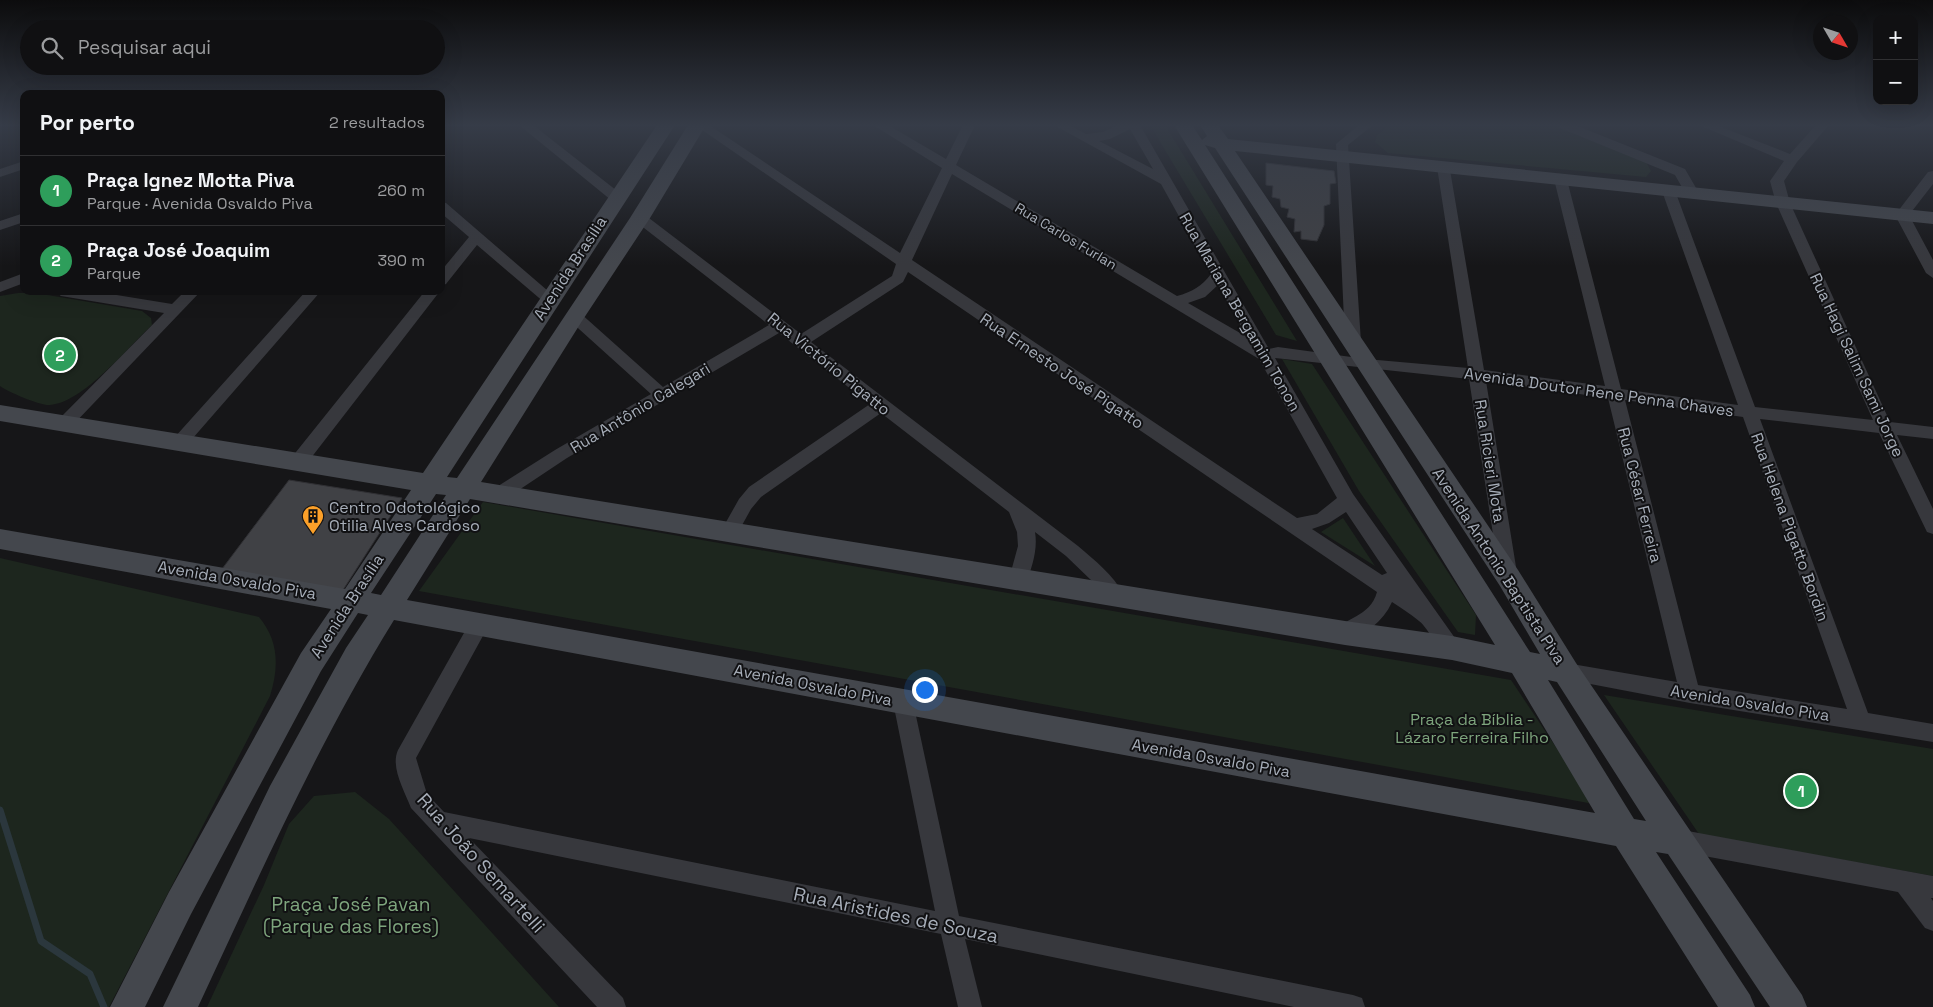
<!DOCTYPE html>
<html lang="pt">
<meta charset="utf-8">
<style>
body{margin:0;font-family:"Space Grotesk",sans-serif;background:#19191b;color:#f1f3f6}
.controls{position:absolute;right:15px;top:15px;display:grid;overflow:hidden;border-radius:10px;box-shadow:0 5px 20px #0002}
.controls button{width:45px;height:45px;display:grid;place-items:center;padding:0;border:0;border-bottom:1px solid #303032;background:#101012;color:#f1f3f6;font:25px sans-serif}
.compass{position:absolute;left:1813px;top:15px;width:45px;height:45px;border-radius:50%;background:#101012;box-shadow:0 5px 20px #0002;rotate:129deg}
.you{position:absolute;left:924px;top:689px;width:18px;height:18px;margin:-12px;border:4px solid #fff;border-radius:50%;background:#1a73e8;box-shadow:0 0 0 8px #1a73e833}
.badge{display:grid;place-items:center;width:32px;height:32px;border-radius:50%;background:#fca029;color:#fff;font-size:16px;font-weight:700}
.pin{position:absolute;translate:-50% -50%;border:2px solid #fff;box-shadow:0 1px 5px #0006}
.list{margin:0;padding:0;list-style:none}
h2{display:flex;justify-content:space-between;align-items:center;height:65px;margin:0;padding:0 20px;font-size:21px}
h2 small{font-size:16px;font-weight:400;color:#9c9d9f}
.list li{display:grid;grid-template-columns:32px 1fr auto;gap:15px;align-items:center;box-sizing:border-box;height:70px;padding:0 20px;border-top:1px solid #303032}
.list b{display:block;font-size:19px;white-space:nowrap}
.list p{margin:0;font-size:16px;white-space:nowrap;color:#9c9d9f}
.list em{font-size:16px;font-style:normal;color:#9c9d9f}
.icon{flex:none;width:28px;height:28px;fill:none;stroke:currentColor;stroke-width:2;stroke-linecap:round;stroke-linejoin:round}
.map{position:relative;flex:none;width:1933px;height:1007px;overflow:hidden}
.search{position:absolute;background:#101012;box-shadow:0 5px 20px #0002;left:20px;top:20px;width:425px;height:55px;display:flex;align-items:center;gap:12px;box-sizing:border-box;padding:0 18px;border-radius:28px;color:#9c9d9f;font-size:19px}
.panel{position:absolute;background:#101012;box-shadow:0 5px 20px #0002;left:20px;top:90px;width:425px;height:205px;border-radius:10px}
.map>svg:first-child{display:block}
</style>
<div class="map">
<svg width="1933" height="1007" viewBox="0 0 1933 1007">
<rect width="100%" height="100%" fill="#161618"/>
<path fill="#1d261e" d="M 1150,125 L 1165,125 L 1297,341 L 1276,335 Z
M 1390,125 L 1556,125 L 1632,155 L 1646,162 L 1651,171 L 1646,177 L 1388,153 L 1375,142 L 1377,135 Z
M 18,293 L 36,293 L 142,311 L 151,318 L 152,325 C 127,348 84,402 50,405 C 41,406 8,392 0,386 L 0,296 Z
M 1282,359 L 1312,364 L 1476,615 L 1475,635 L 1458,632 L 1359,491 Z
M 483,502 L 1511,680 L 1594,804 L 419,591 Z
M 1343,518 L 1375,566 L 1321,532 Z
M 0,558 L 259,617 C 279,641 279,667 270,696 L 109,1007 L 0,1007 Z
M 1604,695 L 1933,749 L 1933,876 L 1699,834 Z
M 355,792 L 389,819 L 559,1007 L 207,1007 L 264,885 L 289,824 L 314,796 Z"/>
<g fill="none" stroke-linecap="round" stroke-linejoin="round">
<path stroke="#2b373d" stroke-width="7" d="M 0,810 L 41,941 L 90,974 L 104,1007"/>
</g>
<path fill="#404145" stroke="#303034" d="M 1266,163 L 1334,171 L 1336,183 L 1330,184 L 1330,204 L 1324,206 L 1324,225 L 1317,241 L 1301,239 L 1301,231 L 1294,232 L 1295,219 L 1287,217 L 1289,209 L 1281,207 L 1280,199 L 1272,197 L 1273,186 L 1266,185 Z
M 289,480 L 402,498 L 343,590 L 219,573 Z"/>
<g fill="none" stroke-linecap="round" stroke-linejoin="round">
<path fill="#37383d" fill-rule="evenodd" d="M 519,125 L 533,125 L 621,194 L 623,197 L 621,200 L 611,200 Z
M 695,125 L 709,125 L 900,253 L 942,168 L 873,125 L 888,125 L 946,159 L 963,125 L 975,125 L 956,165 L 1177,296 C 1192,292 1202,286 1211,274 L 1161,184 L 1054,125 L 1069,125 L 1086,134 L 1103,132 L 1118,125 L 1140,125 L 1269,349 L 1278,347 L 1366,359 L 1468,368 L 1437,167 L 1444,163 L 1449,164 L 1484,370 L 1605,386 L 1554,179 L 1556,176 L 1566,176 L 1621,389 L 1738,405 L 1662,191 L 1664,188 L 1674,188 L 1755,407 L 1873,420 L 1776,203 L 1770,181 L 1784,161 L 1699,125 L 1716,125 L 1790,154 L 1816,125 L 1829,125 L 1797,162 L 1784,181 L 1790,203 L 1890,422 L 1933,427 L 1933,439 L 1897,435 L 1933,509 L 1933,534 L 1927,532 L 1879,433 L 1760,419 L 1868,713 L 1933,724 L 1933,742 L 1690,703 L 1559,678 L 1556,672 L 1559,666 L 1566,663 L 1677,682 L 1608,398 L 1486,381 L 1517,573 L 1515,578 L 1508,581 L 1501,578 L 1499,573 L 1469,379 L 1275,358 L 1353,494 L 1462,648 L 1459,654 C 1439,661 1432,631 1419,621 C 1411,614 1401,608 1392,602 C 1383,622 1366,634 1345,641 L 1338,639 L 1335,633 C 1344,616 1370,618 1377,592 L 908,272 L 903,282 L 811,342 L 1078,546 C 1094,560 1114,575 1123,594 L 1121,599 L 1114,602 L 1107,599 L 1093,582 L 1066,556 L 1035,532 C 1038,549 1032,569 1025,584 L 1018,587 L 1011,584 L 1009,579 L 1018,546 L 1017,532 L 1009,512 L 881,413 L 761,497 L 751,509 L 736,536 L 730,538 L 724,536 L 721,531 L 739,499 L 749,487 L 870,404 L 779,333 L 567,458 L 507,498 L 501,500 L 495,498 L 492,493 L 495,488 L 555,450 L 651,394 L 569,320 L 566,316 L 569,312 L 579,312 L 663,387 L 769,325 L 635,221 L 633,218 L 635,215 L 645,215 L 801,334 L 892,276 L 896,264 ZM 1130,129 L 1153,169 L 1099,141 L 1110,139 ZM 952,174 L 1259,359 L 1337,498 L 1317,514 L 1297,518 L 912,260 ZM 1218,285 L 1247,337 L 1188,303 L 1205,297 ZM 1625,400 L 1743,417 L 1847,709 L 1698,685 ZM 1346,512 L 1387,573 L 1382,575 L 1312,529 L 1329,523 Z
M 1359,125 L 1373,125 L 1348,145 L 1361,342 L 1358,346 L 1348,346 L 1345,342 L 1336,144 Z
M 1558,125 L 1575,125 L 1685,169 L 1699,193 L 1697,196 L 1687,196 L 1675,175 L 1560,128 Z
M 24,161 L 24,169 L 0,177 L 0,169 Z
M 1933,171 L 1933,184 L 1909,215 L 1933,260 L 1933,278 L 1926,273 L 1895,215 L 1928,172 Z
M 441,202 L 446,203 L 555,297 L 557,300 L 555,303 L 545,303 L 477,245 L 446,284 L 441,286 L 441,271 L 469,237 L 441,213 Z
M 24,213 L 24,222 L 0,230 L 0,221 Z
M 24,273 L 24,283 L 0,292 L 0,282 Z
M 54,291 L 92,291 L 172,304 L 185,291 L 201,291 L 70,428 L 64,430 L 58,428 L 56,424 L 58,420 L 164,313 L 61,296 Z
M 306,291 L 321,291 L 186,446 L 180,448 L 174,446 L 172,442 L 174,438 Z
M 425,291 L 440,291 L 304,467 L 298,468 L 292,467 L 290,462 L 292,457 Z
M 480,615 L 487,617 L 490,623 L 416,758 L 427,794 L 444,812 L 935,911 L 893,702 L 896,696 L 903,693 L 910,696 L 913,702 L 959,916 L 1353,995 L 1362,998 L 1365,1007 L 1294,1007 L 965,939 L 982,1007 L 958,1007 L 941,934 L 469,838 L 623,998 L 626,1007 L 597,1007 L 411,808 C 405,792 390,767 398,750 L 473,617 Z
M 1677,829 L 1933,876 L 1933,898 L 1931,898 L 1933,901 L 1933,931 L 1925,928 L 1898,892 L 1677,851 L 1669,848 L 1666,840 L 1669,832 Z"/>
<path fill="#44474d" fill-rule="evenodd" d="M 657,125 L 675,125 L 447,477 L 457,478 L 630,218 L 688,125 L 706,125 L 650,218 L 582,321 L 481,482 L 1345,621 L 1452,636 L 1495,645 L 1174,125 L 1192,125 L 1202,140 L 1207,136 L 1200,125 L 1218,125 L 1228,139 L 1933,212 L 1933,224 L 1235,151 L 1518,570 L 1576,663 L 1802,995 L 1807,1007 L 1770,1007 L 1668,854 L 1656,852 L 1750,995 L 1755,1007 L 1718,1007 L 1616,846 L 394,620 C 318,743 259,876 198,1007 L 163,1007 L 270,786 L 346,648 L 368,615 L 358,613 L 321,671 L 191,914 L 145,1007 L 110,1007 L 169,892 L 301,653 L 331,609 L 0,549 L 0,529 L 345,589 L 411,490 L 0,421 L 0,405 L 423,473 ZM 1205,145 L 1215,148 L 1500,586 L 1540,654 L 1530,652 ZM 436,494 L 446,495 L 381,595 L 371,593 ZM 470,499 L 1345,645 L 1452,660 L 1512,673 L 1595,813 L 407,600 ZM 1548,680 L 1557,682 L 1646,821 L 1634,819 Z"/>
</g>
<linearGradient id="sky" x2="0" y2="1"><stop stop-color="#0c0c0d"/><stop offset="0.47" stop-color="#363c48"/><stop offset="1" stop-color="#363c48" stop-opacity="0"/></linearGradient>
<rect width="1933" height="266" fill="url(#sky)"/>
<defs>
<g id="building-pin" transform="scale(1.125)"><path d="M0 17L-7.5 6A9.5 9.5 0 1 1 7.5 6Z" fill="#fca029" stroke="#111113"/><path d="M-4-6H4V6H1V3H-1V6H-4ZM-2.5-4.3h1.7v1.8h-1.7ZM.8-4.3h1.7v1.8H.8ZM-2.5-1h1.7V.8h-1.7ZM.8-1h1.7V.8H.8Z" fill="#111"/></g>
</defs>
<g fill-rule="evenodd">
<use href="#building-pin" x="313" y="516"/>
</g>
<g text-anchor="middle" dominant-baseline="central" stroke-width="4" stroke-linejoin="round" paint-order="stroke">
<g font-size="14" fill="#a7aeb9" stroke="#111113">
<text transform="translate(1066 236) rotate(31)">Rua Carlos Furlan</text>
</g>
<g font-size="16" fill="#a7aeb9" stroke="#111113">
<text transform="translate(570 268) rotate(-57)">Avenida Brasília</text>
<text transform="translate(1240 312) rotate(60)">Rua Mariana Bergamim Tonon</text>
<text transform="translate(829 364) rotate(39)">Rua Victório Pigatto</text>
<text transform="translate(1857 365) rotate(65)">Rua Hagi Salim Sami Jorge</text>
<text transform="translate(1062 371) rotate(34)">Rua Ernesto José Pigatto</text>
<text transform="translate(1599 392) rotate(8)">Avenida Doutor Rene Penna Chaves</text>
<text transform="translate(640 408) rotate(-31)">Rua Antônio Calegari</text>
<text transform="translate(1490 461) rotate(81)">Rua Ricieri Mota</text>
<text transform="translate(1640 495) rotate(76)">Rua César Ferreira</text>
<text transform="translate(1790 527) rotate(70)">Rua Helena Pigatto Bordin</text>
<text transform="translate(1499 566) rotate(57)">Avenida Antonio Baptista Piva</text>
<text transform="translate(237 580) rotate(10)">Avenida Osvaldo Piva</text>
<text transform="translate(347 606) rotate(-57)">Avenida Brasília</text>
<text transform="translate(813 685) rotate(11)">Avenida Osvaldo Piva</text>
<text transform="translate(1750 703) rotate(9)">Avenida Osvaldo Piva</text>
<text transform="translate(1211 758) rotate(10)">Avenida Osvaldo Piva</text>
</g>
<g font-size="16" fill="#a7aeb9" stroke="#111113" text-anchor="start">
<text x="329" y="507">Centro Odotológico<tspan x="329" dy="18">Otilia Alves Cardoso</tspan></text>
</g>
<g font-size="16" fill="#7ea57d" stroke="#111113">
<text x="1472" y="719">Praça da Bíblia -<tspan x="1472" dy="18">Lázaro Ferreira Filho</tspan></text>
</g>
<g font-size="19" fill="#a7aeb9" stroke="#111113">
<text transform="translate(481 863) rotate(48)">Rua João Semartelli</text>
<text transform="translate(896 915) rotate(12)">Rua Aristides de Souza</text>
</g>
<g font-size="19" fill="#7ea57d" stroke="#111113">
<text x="351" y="904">Praça José Pavan<tspan x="351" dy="22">(Parque das Flores)</tspan></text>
</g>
</g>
</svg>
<div class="controls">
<button>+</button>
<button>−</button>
</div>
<svg class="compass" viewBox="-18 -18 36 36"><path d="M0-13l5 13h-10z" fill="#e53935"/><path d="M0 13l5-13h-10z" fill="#9c9d9f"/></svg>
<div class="you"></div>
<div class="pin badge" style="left:1801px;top:791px;background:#2e9e5b">1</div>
<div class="pin badge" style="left:60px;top:355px;background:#2e9e5b">2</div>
<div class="search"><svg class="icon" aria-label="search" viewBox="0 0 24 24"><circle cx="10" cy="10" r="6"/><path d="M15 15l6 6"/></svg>Pesquisar aqui</div>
<section class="panel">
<h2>Por perto<small>2 resultados</small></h2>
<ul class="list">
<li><span class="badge" style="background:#2e9e5b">1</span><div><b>Praça Ignez Motta Piva</b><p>Parque · Avenida Osvaldo Piva</p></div><em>260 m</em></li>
<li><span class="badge" style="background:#2e9e5b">2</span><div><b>Praça José Joaquim</b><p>Parque</p></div><em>390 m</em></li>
</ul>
</section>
</div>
